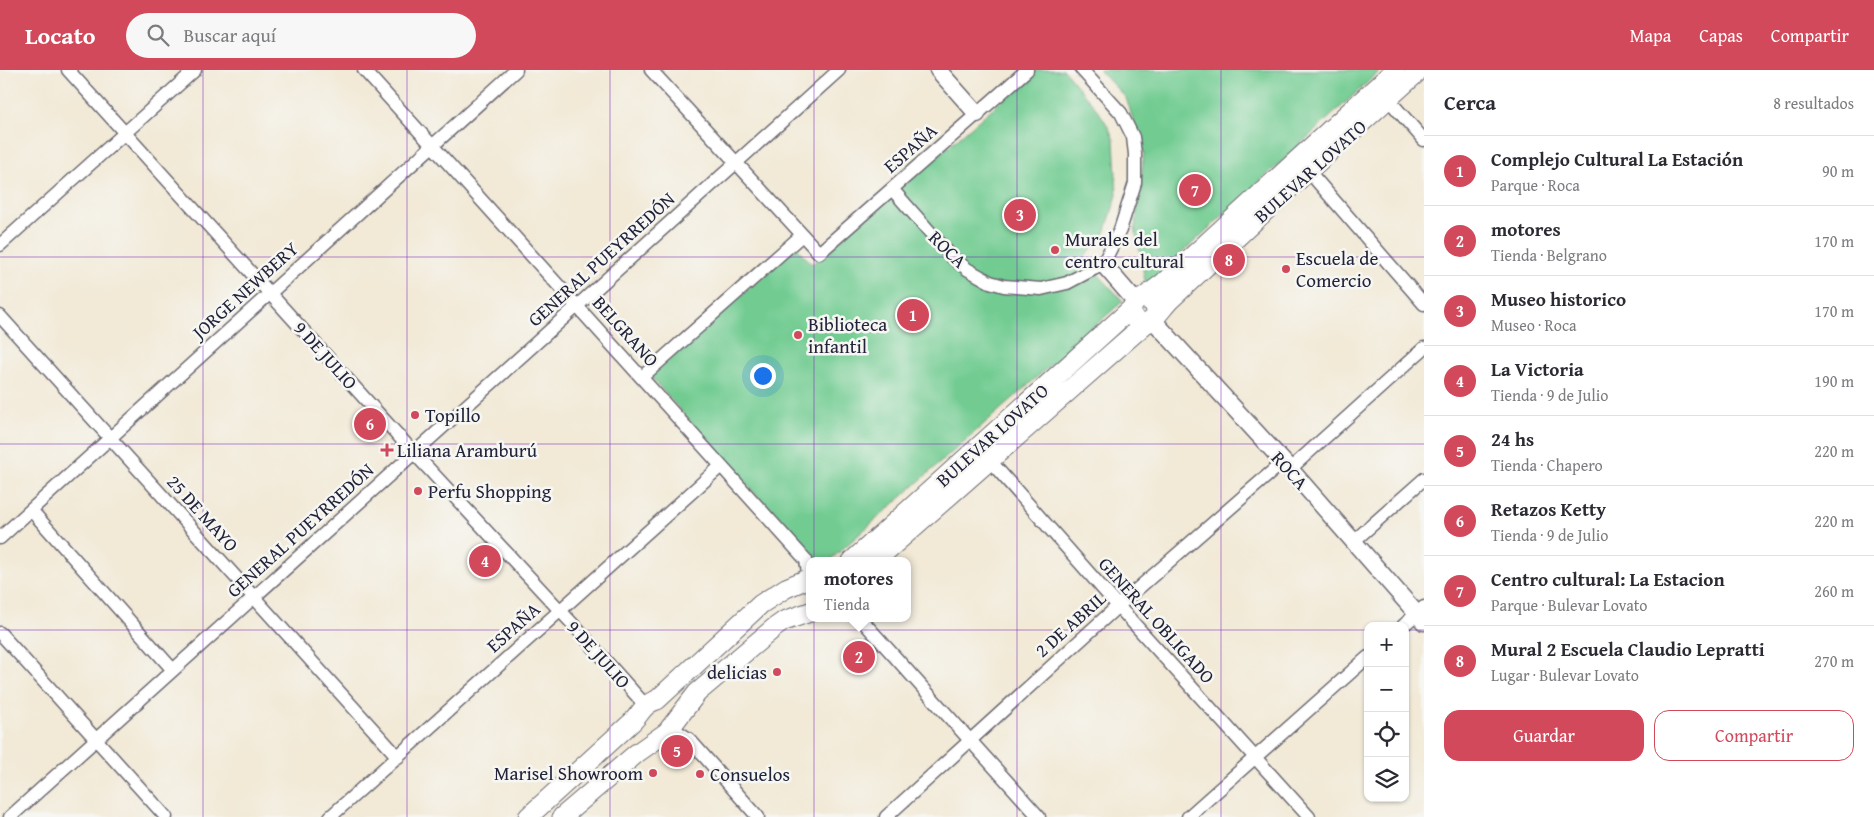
<!DOCTYPE html>
<html lang="es">
<head>
<meta charset="utf-8">
<style>
  body { margin:0; font-family:"Gentium Book Plus",serif; background:#f7f7f7; color:#2b2b33 }
  .controls { position:absolute; right:15px; bottom:15px; display:grid; overflow:hidden; border-radius:10px; box-shadow:0 1px 4px #0004 }
  .controls button { width:45px; height:45px; display:grid; place-items:center; padding:0; border:0; border-bottom:1px solid #e1e1e2; background:#fff; color:#2b2b33; font:25px sans-serif }
  .you { position:absolute; left:762px; top:305px; width:18px; height:18px; margin:-12px; border:4px solid #fff; border-radius:50%; background:#1a73e8; box-shadow:0 0 0 8px #1a73e833 }
  .badge { display:grid; place-items:center; width:32px; height:32px; border-radius:50%; background:#d1495b; color:#fff; font-size:16px; font-weight:700 }
  .pin { position:absolute; translate:-50% -50%; border:2px solid #fff; box-shadow:0 1px 5px #0006 }
  .popup { position:absolute; left:806px; top:487px; width:105px; height:65px; box-sizing:border-box; display:grid; place-content:center; border-radius:10px; background:#fff; filter:drop-shadow(0 1px 4px #0005); font-size:16px; white-space:nowrap; color:#7c7c81 }
  .popup b { font-size:19px; color:#2b2b33 }
  .popup::after { content:''; position:absolute; left:50%; top:100%; margin-left:-10px; border:10px solid transparent; border-top-color:#fff }
  .list { margin:0; padding:0; list-style:none }
  h2 { display:flex; justify-content:space-between; align-items:center; height:65px; margin:0; padding:0 20px; font-size:21px }
  h2 small { font-size:16px; font-weight:400; color:#7c7c81 }
  .list li { display:grid; grid-template-columns:32px 1fr auto; gap:15px; align-items:center; box-sizing:border-box; height:70px; padding:0 20px; border-top:1px solid #e1e1e2 }
  .list b { display:block; font-size:19px; white-space:nowrap }
  .list p { margin:0; font-size:16px; white-space:nowrap; color:#7c7c81 }
  .list em { font-size:16px; font-style:normal; color:#7c7c81 }
  .actions { display:flex; gap:10px; padding:15px 20px }
  .actions a { flex:1; padding:11px 0; border:1px solid #d1495b; border-radius:15px; text-align:center; font-size:18px; color:#d1495b }
  .actions .main { background:#d1495b; color:#fff }
  .icon { flex:none; width:28px; height:28px; fill:none; stroke:currentColor; stroke-width:2; stroke-linecap:round; stroke-linejoin:round }
  .map { position:relative; flex:none; width:1424px; height:747px; overflow:hidden }
  header { display:flex; align-items:center; gap:30px; box-sizing:border-box; height:70px; padding:0 25px; background:#d1495b; color:#fff }
  header strong { font-size:24px }
  nav { display:flex; gap:28px; margin-inline-start:auto; font-size:18px }
  .search { width:350px; height:45px; background:#f7f7f7; display:flex; align-items:center; gap:12px; box-sizing:border-box; padding:0 18px; border-radius:28px; color:#7c7c81; font-size:19px }
  main { display:flex }
  aside { flex:1; background:#fff }
  .map>svg:first-child { display:block }
  .green { fill:#72cc92; stroke:#4a7766 }
  .lines { fill:none; stroke-linecap:round; stroke-linejoin:round }
  .minor-casing { stroke:#6b6871; stroke-width:15 }
  .tertiary-casing { stroke:#6b6871; stroke-width:19 }
  .secondary-casing { stroke:#6b6871; stroke-width:21 }
  .minor { stroke:#fff; stroke-width:12 }
  .tertiary { stroke:#fff; stroke-width:16 }
  .secondary { stroke:#fff; stroke-width:19 }
  .grid { fill:none; stroke:#7b2cbf; stroke-width:1; stroke-opacity:0.55 }
  .poi-dot { fill:#d1495b; stroke:#f6f6f2; stroke-width:2 }
  .labels { text-anchor:middle; stroke-width:5; stroke-linejoin:round; paint-order:stroke }
  .street-label { font-size:19px; fill:#22223b; stroke:#f6f6f2 }
  .poi-label { font-size:19px; fill:#22223b; stroke:#f6f6f2; text-anchor:start }
</style>
</head>
<body>
<header>
<strong>Locato</strong>
<div class="search"><svg class="icon" aria-label="search" viewBox="0 0 24 24"><circle cx="10" cy="10" r="6"/><path d="M15 15l6 6"/></svg>Buscar aquí</div>
<nav><a>Mapa</a><a>Capas</a><a>Compartir</a></nav>
</header>
<main>
<div class="map">
<svg width="1424" height="747" viewBox="0 0 1424 747">
  <rect width="100%" height="100%" fill="#f6f6f2"/>
  <filter id="ink" filterUnits="userSpaceOnUse"><feTurbulence type="fractalNoise" baseFrequency=".02" numOctaves="2"/><feDisplacementMap in="SourceGraphic" scale="10" xChannelSelector="R" yChannelSelector="G"/><feConvolveMatrix kernelMatrix="1 2 1 2 8 2 1 2 1" color-interpolation-filters="sRGB"/></filter>
  <filter id="wash" filterUnits="userSpaceOnUse"><feTurbulence type="fractalNoise" baseFrequency=".0096" numOctaves="4" result="noise"/><feDisplacementMap in="SourceGraphic" scale="20" xChannelSelector="R" yChannelSelector="G"/><feGaussianBlur stdDeviation="1.12" result="paint"/><feColorMatrix in="noise" values="0 0 0 0 0 0 0 0 0 0 0 0 0 0 0 0 0 1.4 0 .05"/><feComposite in="paint" operator="in"/></filter>
  <g filter="url(#wash)">
    <rect width="100%" height="100%" fill="#f2e9d6"/>
    <!-- green -->
    <path class="green" d="M1037,0H1064L1099,42L1108,56L1114,70L1117,125L1105,163L1083,188L1123,231L829,491H815L650,306L796,177L812,194Z
      M1099,0H1381L1146,216L1135,158L1144,83L1126,28Z"/>
  </g>
  <g filter="url(#ink)">
    <g class="lines">
      <!-- minor casing -->
      <g class="minor-casing">
        <path id="minor" d="M68,0L414,383L580,562L645,635
          M364,0L806,490L809,509
          M651,0L819,183L1027,0
          M1388,29L1424,70
          M1304,96L1424,234
          M892,119L952,187L967,199L990,212L1004,216L1041,219L1067,213L1103,194L1120,160L1135,113V84L1133,67L1121,43L1082,0
          M0,175L195,0
          M0,246L398,687
          M642,307L802,165
          M985,385L1118,536L1309,747
          M1290,399L1424,278
          M31,440L173,600
          M0,468L516,0
          M1354,471L1424,409
          M860,548L1039,747
          M1403,556L1424,537
          M0,563L166,747
          M672,658L689,669L758,747
          M10,747L839,0
          M330,747L721,396
          M886,747L1118,536L1283,392
          M1188,747L1368,587"/>
      </g>
      <!-- tertiary casing -->
      <g class="tertiary-casing">
        <path id="tertiary" d="M938,0L977,44
          M1103,194L1136,232
          M1153,250L1290,399L1424,552"/>
      </g>
      <!-- secondary casing -->
      <g class="secondary-casing">
        <path id="secondary" d="M1143,228L1162,214L1395,0
          M1157,243L1153,232L1146,229H1139C1130,235 1130,243 1136,251L1145,254C1155,251 1162,238 1170,230L1308,101L1420,0
          M852,491L1132,238
          M875,491L1145,254
          M528,747L631,653C640,645 644,633 657,630L761,534L786,518L810,508
          M562,747L637,683L667,662L697,623L774,558L784,551L810,542"/>
      </g>
      <!-- minor -->
      <use href="#minor" class="minor"/>
      <!-- tertiary -->
      <use href="#tertiary" class="tertiary"/>
      <!-- secondary -->
      <use href="#secondary" class="secondary"/>
    </g>
  </g>
  <!-- grid -->
  <path class="grid" d="M203,0V747M407,0V747M610,0V747M814,0V747M1017,0V747M1221,0V747M0,187H1424M0,374H1424M0,560H1368M1405,560H1424"/>
  <!-- markers -->
  <g class="poi-dot">
    <circle cx="1055" cy="180" r="5"/>
    <circle cx="1286" cy="199" r="5"/>
    <circle cx="798" cy="265" r="5"/>
    <circle cx="415" cy="345" r="5"/>
    <path d="M384.5 372.5h5v5h5v5h-5v5h-5v-5h-5v-5h5z"/>
    <circle cx="418" cy="421" r="5"/>
    <circle cx="777" cy="602" r="5"/>
    <circle cx="653" cy="703" r="5"/>
    <circle cx="700" cy="704" r="5"/>
  </g>
  <g class="labels">
    <!-- street labels -->
    <g class="street-label">
      <text transform="translate(910 78) rotate(-41)" y="7">ESPAÑA</text>
      <text transform="translate(1310 101) rotate(-42)" y="7">BULEVAR LOVATO</text>
      <text transform="translate(948 179) rotate(44)" y="7">ROCA</text>
      <text transform="translate(601 189) rotate(-42)" y="7">GENERAL PUEYRREDÓN</text>
      <text transform="translate(245 220) rotate(-42)" y="7">JORGE NEWBERY</text>
      <text transform="translate(626 261) rotate(48)" y="7">BELGRANO</text>
      <text transform="translate(326 285) rotate(48)" y="7">9 DE JULIO</text>
      <text transform="translate(992 365) rotate(-42)" y="7">BULEVAR LOVATO</text>
      <text transform="translate(1290 400) rotate(48)" y="7">ROCA</text>
      <text transform="translate(203 443) rotate(48)" y="7">25 DE MAYO</text>
      <text transform="translate(300 460) rotate(-42)" y="7">GENERAL PUEYRREDÓN</text>
      <text transform="translate(1157 550) rotate(48)" y="7">GENERAL OBLIGADO</text>
      <text transform="translate(1070 554) rotate(-42)" y="7">2 DE ABRIL</text>
      <text transform="translate(513 557) rotate(-42)" y="7">ESPAÑA</text>
      <text transform="translate(599 584) rotate(48)" y="7">9 DE JULIO</text>
    </g>
    <!-- poi labels -->
    <g class="poi-label">
      <text x="1065" y="176">Murales del<tspan x="1065" dy="22">centro cultural</tspan></text>
      <text x="1296" y="195">Escuela de<tspan x="1296" dy="22">Comercio</tspan></text>
      <text x="808" y="261">Biblioteca<tspan x="808" dy="22">infantil</tspan></text>
      <text x="425" y="352">Topillo</text>
      <text x="397" y="387">Liliana Aramburú</text>
      <text x="428" y="428">Perfu Shopping</text>
      <text x="767" y="609" text-anchor="end">delicias</text>
      <text x="643" y="710" text-anchor="end">Marisel Showroom</text>
      <text x="710" y="711">Consuelos</text>
    </g>
  </g>
</svg>
<div class="controls">
<button>+</button>
<button>−</button>
<button><svg class="icon" aria-label="locate" viewBox="0 0 24 24"><circle cx="12" cy="12" r="6"/><path d="M12 2v4M12 18v4M2 12h4M18 12h4"/></svg></button>
<button><svg class="icon" aria-label="layers" viewBox="0 0 24 24"><path d="M12 4l9 5-9 5-9-5zM3 14l9 5 9-5"/></svg></button>
</div>
<div class="you"></div>
<div class="pin badge" style="left:913px;top:245px">1</div>
<div class="pin badge" style="left:859px;top:587px">2</div>
<div class="popup"><b>motores</b>Tienda</div>
<div class="pin badge" style="left:1020px;top:145px">3</div>
<div class="pin badge" style="left:485px;top:491px">4</div>
<div class="pin badge" style="left:677px;top:681px">5</div>
<div class="pin badge" style="left:370px;top:354px">6</div>
<div class="pin badge" style="left:1195px;top:120px">7</div>
<div class="pin badge" style="left:1229px;top:190px">8</div>
</div>
<aside>
<h2>Cerca<small>8 resultados</small></h2>
<ul class="list">
<li><span class="badge">1</span><div><b>Complejo Cultural La Estación</b><p>Parque · Roca</p></div><em>90 m</em></li>
<li><span class="badge">2</span><div><b>motores</b><p>Tienda · Belgrano</p></div><em>170 m</em></li>
<li><span class="badge">3</span><div><b>Museo historico</b><p>Museo · Roca</p></div><em>170 m</em></li>
<li><span class="badge">4</span><div><b>La Victoria</b><p>Tienda · 9 de Julio</p></div><em>190 m</em></li>
<li><span class="badge">5</span><div><b>24 hs</b><p>Tienda · Chapero</p></div><em>220 m</em></li>
<li><span class="badge">6</span><div><b>Retazos Ketty</b><p>Tienda · 9 de Julio</p></div><em>220 m</em></li>
<li><span class="badge">7</span><div><b>Centro cultural: La Estacion</b><p>Parque · Bulevar Lovato</p></div><em>260 m</em></li>
<li><span class="badge">8</span><div><b>Mural 2 Escuela Claudio Lepratti</b><p>Lugar · Bulevar Lovato</p></div><em>270 m</em></li>
</ul>
<div class="actions"><a class="main">Guardar</a><a>Compartir</a></div>
</aside>
</main>
</body>
</html>
